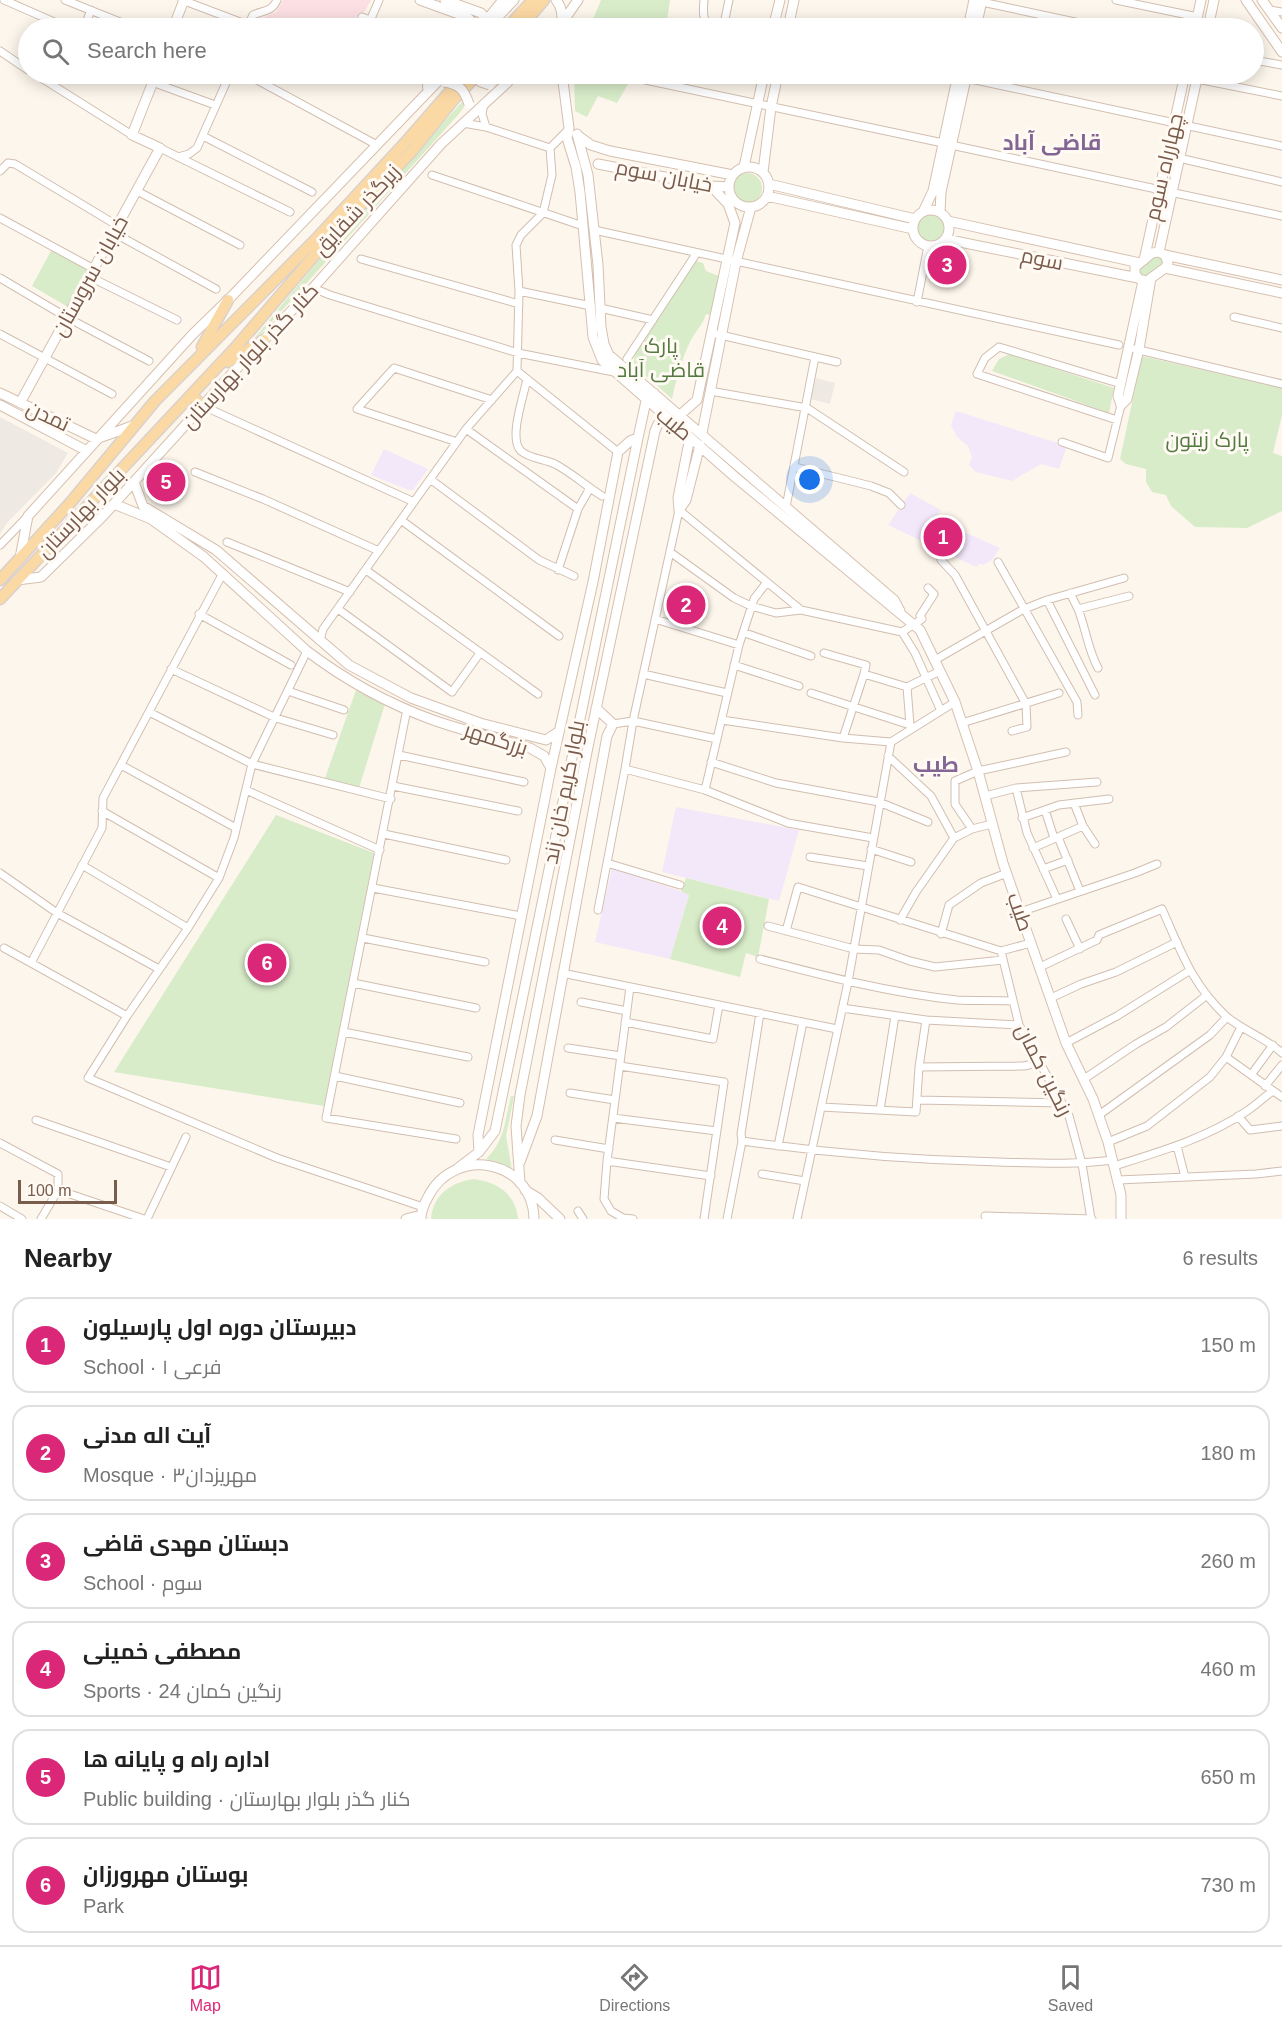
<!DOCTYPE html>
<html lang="en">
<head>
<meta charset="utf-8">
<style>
  body { margin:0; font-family:Helvetica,Cairo,sans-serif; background:#f6f6f6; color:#222 }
  .scale { position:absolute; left:18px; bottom:15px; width:99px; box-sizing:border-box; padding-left:6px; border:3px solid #7a5c4d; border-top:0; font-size:16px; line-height:21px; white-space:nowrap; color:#7a5c4d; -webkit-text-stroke:4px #fffaf3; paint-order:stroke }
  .you { position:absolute; left:810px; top:480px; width:21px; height:21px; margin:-15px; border:4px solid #fff; border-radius:50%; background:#1a73e8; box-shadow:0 0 0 9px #1a73e833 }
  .badge { display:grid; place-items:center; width:39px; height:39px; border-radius:50%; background:#db2777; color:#fff; font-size:20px; font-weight:700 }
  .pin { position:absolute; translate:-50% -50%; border:3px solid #fff; box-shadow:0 2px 6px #0006 }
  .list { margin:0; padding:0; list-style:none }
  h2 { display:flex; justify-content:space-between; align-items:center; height:78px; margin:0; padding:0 24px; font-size:26px }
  h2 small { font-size:20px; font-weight:400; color:#767676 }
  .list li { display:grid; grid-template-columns:39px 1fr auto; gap:18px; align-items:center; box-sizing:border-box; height:96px; margin:0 12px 12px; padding:0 12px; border:2px solid #e0e0e0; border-radius:18px }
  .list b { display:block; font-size:22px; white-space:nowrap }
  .list p { margin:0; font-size:20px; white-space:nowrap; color:#767676 }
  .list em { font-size:20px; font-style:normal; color:#767676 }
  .icon { flex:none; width:33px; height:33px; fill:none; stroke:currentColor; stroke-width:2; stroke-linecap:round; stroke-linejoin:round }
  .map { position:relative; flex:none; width:1282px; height:1219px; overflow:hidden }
  .search { position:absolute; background:#fff; box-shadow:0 3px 15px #0003; left:18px; right:18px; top:18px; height:66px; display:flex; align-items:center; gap:15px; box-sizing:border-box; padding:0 21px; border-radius:33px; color:#767676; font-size:22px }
  .sheet { height:726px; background:#fff }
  nav { display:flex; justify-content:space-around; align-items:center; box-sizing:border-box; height:84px; border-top:2px solid #e0e0e0; background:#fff; font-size:16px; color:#767676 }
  nav a { display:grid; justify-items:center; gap:3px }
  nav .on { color:#db2777 }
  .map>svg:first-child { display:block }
  .industrial { fill:#efe9e4 }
  .education { fill:#f3e8fa }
  .medical { fill:#fbdfe3 }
  .green { fill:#d8ecc9 }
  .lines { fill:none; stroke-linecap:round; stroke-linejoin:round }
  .street-casing { stroke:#d1beb0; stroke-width:9 }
  .secondary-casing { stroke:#d6c0b0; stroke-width:11 }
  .primary-casing { stroke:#dad1cd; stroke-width:13 }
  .street { stroke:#fff; stroke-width:7 }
  .secondary { stroke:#fff; stroke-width:9 }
  .primary { stroke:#fbd9a5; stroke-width:10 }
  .secondary-bridge-casing { stroke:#d6c0b0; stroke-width:11; stroke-linecap:butt }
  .secondary-bridge { stroke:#fff; stroke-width:9 }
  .labels { text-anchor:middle; stroke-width:6; stroke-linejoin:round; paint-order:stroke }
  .street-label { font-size:21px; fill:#7a5c4d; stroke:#fffaf3 }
  .park-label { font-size:21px; fill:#537a41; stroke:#fffaf3 }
  .neighbourhood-label { font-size:22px; font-weight:bold; fill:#846695; stroke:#fffaf3 }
</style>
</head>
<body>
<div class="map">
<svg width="1282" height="1219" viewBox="0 0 1282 1219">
  <rect width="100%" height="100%" fill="#fdf6ec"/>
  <!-- industrial -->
  <path class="industrial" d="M816,378L835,383L830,404L810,399Z
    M0,417L68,453L56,473L7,523L0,534Z"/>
  <!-- education -->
  <path class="education" d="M951,248L962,249L957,278L933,273L938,257Z
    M956,411L1067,446L1059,469L1041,464L1012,481L976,472L969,465L972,457L968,446L957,437L951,425Z
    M384,449L428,469L413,490H408L371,475Z
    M910,493L941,510L935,519L1000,548L992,560L983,565L979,564L976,567L888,525Z
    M676,807L799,830L779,901L662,872Z
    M612,868L689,894L670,959L595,942Z"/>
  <!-- medical -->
  <path class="medical" d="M283,0H371L365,11L347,24L345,28H251L257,20L276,12Z"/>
  <!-- green -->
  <path class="green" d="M601,0H670L666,28H585L594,17Z
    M574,74H634L617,103L598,96L587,117L575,111Z
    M462,102L464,107L458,115L249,347L248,346L332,244Z
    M732 188a15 15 0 1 1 30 0a15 15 0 1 1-30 0Z
    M916 227a14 14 0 1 1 28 0a14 14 0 1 1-28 0Z
    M52,249L88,268L68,307L32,286Z
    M1156,255L1162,259V266L1146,276L1140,273V266Z
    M696,261L703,263L706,271L719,276L710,315L706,314C702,325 700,326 694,335C684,350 676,381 672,399L633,364L636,352Z
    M1010,354L1114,388L1109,413L992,371L999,359Z
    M1142,356L1282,388V415L1273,453L1282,456V511L1247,528L1195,527L1171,506L1166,495L1152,492L1146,482V469L1126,464L1120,459Z
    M356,690L385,704L359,788L324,781Z
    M276,815L374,853L324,1106L114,1072Z
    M686,878L769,899L758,957L746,953L740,977L670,959L689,895L681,891Z
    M511,1096H514L506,1136L512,1170L499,1163L486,1159C505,1141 505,1120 511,1096Z
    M474,1179C497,1182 516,1194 518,1219H431C433,1194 452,1182 474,1179Z"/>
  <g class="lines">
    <!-- street casing -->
    <g class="street-casing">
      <path id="street" d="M4,0L68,28
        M65,0L135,28
        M182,0L248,25
        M704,0C702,22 704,26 726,28
        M1116,0L1198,17
        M982,2L1103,28
        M1270,10L1282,12
        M362,17L391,28
        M370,21L379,0
        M84,28L91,10
        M247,28L253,15C264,10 272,12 277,0
        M723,28L729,0
        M0,51L28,70
        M1254,60L1282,65
        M35,74L132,135
        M246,74L377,145
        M945,74L958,76
        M636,78L943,143
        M966,78L1282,146
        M1197,79L1282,96
        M152,82L215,105
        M484,103L482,114L486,127
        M463,123L486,127L550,148
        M203,136L312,192
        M951,145L1282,216
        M160,148L290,212
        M178,157L189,154L197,148L230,74
        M1179,158L1282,182
        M0,171L8,163L15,164L118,226
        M432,175L583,226
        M137,191L240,245
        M0,218L94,269
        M594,230L1119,345
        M114,233L216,289
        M361,259L519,304
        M90,277L177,320
        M0,278L68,318L149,361
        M313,288L330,295L518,353L614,372
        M519,291L591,306
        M917,302L928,246
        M600,308L653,320
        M1234,317L1282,328
        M712,333L837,362
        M0,334L112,394
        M1135,349L1282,384
        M627,359L696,254
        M517,371L618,452
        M527,379C524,395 508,439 521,451C530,459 545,459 555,464C572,473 586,486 602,496
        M710,391L807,408L904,472
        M203,406L414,502
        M1117,420L977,374L985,358L999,347L1121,384
        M466,429L578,509
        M457,442L357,409L394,368L492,400
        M1062,442L1108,458L1121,405
        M795,467L871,486L889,493L901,505
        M195,472L263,499L379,551
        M430,479L539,560L574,576
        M786,507L815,357
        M401,520L559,636
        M227,542L350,592
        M0,545L28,516
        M670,552L734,598L751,606L776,613L801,610L902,632L915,653L941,711
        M941,560L955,575L1026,704L1027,727L1012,731
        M998,562L1077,702L1078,715
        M366,570L538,694
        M558,570L578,509L590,488
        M1070,593L1078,609L1129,596
        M1047,600L1095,695
        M338,609L452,692L480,653
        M1078,609C1086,629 1088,650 1098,668
        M801,610L679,510L633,721L625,769L705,790L788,823L873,838
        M199,614L291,665
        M655,619L739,645
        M902,632L922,619L920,616L934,594L928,588
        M745,633L811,656
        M320,641L323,629L466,429L517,371L519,291L516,245L521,235L543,213L552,175L550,148L568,130
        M307,651L252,764L234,838L219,878L188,928L127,1016L88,1078L277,1158L423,1207
        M824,653L866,665L864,674L907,687L940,671
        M935,660L1022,610L1047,600L1124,578
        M734,665L799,686
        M171,669L276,718L333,735
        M643,674L727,693
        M907,687L910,725L913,728
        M288,691L344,710
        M811,693L910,725
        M407,709L326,1118L456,1139
        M149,712L252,764L391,799
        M722,720L843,738L891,742
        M962,723L1059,693
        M613,724L633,721L717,739
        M843,738L864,674
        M399,755L524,782
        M888,756L931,796L954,838
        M711,762L776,783L879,802L928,822
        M121,765L236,828
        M393,786L518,811
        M1016,788L1027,833L1057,899
        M246,790L380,850
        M705,790L739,645L754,599L767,582
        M985,796L1016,788L1097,782
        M1074,803L1083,826L1095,844
        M1045,810L1054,838
        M102,811L219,878
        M1022,818L1059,805L1109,799
        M972,829L955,804V781L978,771L1066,752
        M384,834L506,860
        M1058,837L1080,891
        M1033,848L1083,826
        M871,849L911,862
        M810,857L868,866
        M607,863L680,885
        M82,865L188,928
        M1043,869L1068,860
        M0,873L57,913L159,969
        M373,888L521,916
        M598,910L625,769
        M1020,912L1135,873L1157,864
        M1066,919L1080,949
        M900,920L916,892L954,838L972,829L992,824
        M768,926L854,949L879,950L910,961L935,967L1003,960
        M786,931L798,887L1001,951
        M941,934L949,905L981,883L1007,873
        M363,938L485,962
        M1031,943L1001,951L1019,1025L1069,1116L1082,1164L1091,1219
        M4,948L127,1016
        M760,959C825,976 890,993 957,1000C975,1001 994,1000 1012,1001
        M31,963L102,828L103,798L223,573
        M1040,967L1097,940L1099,935L1162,909C1181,951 1192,985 1227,1017C1244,1031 1266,1038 1282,1053
        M562,973L837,1029
        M353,983L476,1008
        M630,987L607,1161L604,1199L611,1211L623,1218L633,1219
        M1051,998L1081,984L1116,972L1177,942
        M581,1002L627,1011
        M842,1008L926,1020L1019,1025
        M625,1022L713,1039L719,1005
        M344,1032L468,1057
        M1066,1043L1117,1016L1189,971
        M568,1048L621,1056
        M1226,1057L1282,1097
        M620,1066L724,1082L704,1219
        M919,1067L1024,1066L1041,1062
        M1251,1075L1273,1045
        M335,1076L460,1103
        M1084,1079L1136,1044L1166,1027L1207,995
        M1265,1086L1282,1065
        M570,1093L615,1100
        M917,1100L1062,1103
        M821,1107L916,1112L919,1067L926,1020
        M880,1110L895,1016
        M1099,1115L1210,1035L1227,1017
        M1238,1116L1250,1130L1282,1126
        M613,1118L717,1131
        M36,1120L171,1167
        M555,1140L609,1149
        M742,1141L741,1134L760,1013
        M1108,1142L1147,1126L1210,1077L1226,1057L1241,1027
        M0,1143L58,1174V1190L41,1219
        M778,1146L803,1022
        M1177,1146L1185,1177
        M607,1161L711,1176
        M1114,1166C1159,1152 1207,1138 1247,1111C1256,1105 1264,1097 1273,1091
        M762,1174L805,1181
        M1118,1180L1256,1174L1282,1171
        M58,1190L144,1219
        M0,1206L22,1219
        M578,1211L583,1219
        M985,1216L1092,1219
        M147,1219L186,1137
        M727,1219L742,1141C827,1153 912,1160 998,1162C1037,1163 1075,1165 1113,1160
        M797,1219L848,982L891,742L955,702"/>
    </g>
    <!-- secondary casing -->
    <g class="secondary-casing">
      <path id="secondary" d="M420,0L467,17L473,23L471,28
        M445,0L481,13L488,21
        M556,0C562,7 562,14 562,23L557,28
        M1246,0L1282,52
        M1262,0L1282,28
        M562,23L578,0
        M173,28L184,0
        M480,28L503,0
        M487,28L514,0
        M773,28L780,0
        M788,28L794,0
        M968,28L974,0
        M976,28L982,0
        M1195,28L1201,0
        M1208,28L1214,0
        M562,74L569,128L567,138L576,167L580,192L593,337L602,360L735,477L920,630L955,702L978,771L1003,863L1020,912L1066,1043L1093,1099L1108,1142L1121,1195V1219
        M504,83L517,74
        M428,92L427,77L430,74
        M577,134L588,175L598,265L601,327L604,344L609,355L894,600L900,611
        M577,135L591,145L610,151L733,175
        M598,164L711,186L729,187
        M744,167L764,74
        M729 187a20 20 0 1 1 40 0a20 20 0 1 1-40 0Z
        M763,172L771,107L778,74
        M769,184L915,219
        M767,196L913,229
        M913 228a18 18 0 1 1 36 0a18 18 0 1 1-36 0Z
        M923,212L933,191L958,74
        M940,212L941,192L967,74
        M948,221L1140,263
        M945,239L1138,278
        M1159,252L1198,74
        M1159,252L1165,255L1168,263L1165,268L1147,281L1139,279L1135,274V267L1152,253Z
        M1165,255L1282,280
        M1144,260L1185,74
        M1165,268L1282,293
        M0,393L96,439L135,425
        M20,403L160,148L132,135L156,74
        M0,405L87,451
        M1121,405L1127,399L1139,349L1151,278
        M1121,405L1118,396L1143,281
        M702,433L736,262L751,207
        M134,482L143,506L216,550L349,665L411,698L480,723L546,740L558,732
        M114,504L151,519L204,557L307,651C344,679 389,704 433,720C464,731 498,739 530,748L544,756L551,768
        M679,510L678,498L690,437
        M679,510L686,500L700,445
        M20,558L28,516L192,335L230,298L445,74
        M17,580L41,577L103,516L226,380L313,288L441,144L508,82
        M479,1152L478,1135L551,768L593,582L618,452L630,441L638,438
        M520,1162L537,1116L607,736L613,724L596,708
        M458,1168L479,1152L495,1131L638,438L646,401L654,393
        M520,1183L516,1126L520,1095L588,747L655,431L658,424L680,415L697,400L735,223L728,204L711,186
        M525,1190L538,1198L560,1219
        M406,1219L421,1215
        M421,1219C421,1211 424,1204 428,1197C454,1145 533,1159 534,1219"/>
    </g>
    <!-- primary casing -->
    <g class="primary-casing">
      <path id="primary" d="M507,28L533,0
        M520,28L544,0
        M202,347L228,300
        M228,362L264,340
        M191,395L203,406
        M0,580L71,502L155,401L317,238L404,144L465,74
        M0,599L236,347L324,244L412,151L454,99L478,74"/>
    </g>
    <!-- street -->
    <use href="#street" class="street"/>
    <!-- secondary -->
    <use href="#secondary" class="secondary"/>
    <!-- primary -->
    <use href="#primary" class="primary"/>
    <!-- secondary-bridge casing -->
    <g class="secondary-bridge-casing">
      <path id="secondary-bridge" d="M473,74L481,82L490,85
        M444,82C459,84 464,89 469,104"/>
    </g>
    <!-- secondary-bridge -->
    <use href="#secondary-bridge" class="secondary-bridge"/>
  </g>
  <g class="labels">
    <!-- street labels -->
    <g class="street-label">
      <text transform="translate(1164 167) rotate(-77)" y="7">چهارراه سوم</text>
      <text transform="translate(664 176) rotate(11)" y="7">خیابان سوم</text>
      <text transform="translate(357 210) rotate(-47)" y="7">زیرگذر شقایق</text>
      <text transform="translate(1042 259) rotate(12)" y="7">سوم</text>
      <text transform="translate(90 276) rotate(-61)" y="7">خیابان سروستان</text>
      <text transform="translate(250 356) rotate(-47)" y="7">کنار گذر بلوار بهارستان</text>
      <text transform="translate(48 416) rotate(25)" y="7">تمدن</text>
      <text transform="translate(674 424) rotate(40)" y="7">طیب</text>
      <text transform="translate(81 513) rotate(-46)" y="7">بلوار بهارستان</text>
      <text transform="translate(496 739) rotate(18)" y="7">بزرگمهر</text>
      <text transform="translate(564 792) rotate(-79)" y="7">بلوار کریم خان زند</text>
      <text transform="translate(1020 912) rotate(71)" y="7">طیب</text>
      <text transform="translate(1044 1070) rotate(63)" y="7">رنگین کمان</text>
    </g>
    <!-- park labels -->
    <g class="park-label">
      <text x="661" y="353">پارک<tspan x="661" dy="24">قاضی آباد</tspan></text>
      <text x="1207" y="447">پارک زیتون</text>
    </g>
    <!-- neighbourhood labels -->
    <g class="neighbourhood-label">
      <text x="1052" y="150">قاضی آباد</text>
      <text x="936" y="772">طیب</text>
    </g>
  </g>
</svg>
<div class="scale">100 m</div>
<div class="you"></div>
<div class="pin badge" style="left:943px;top:537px">1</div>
<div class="pin badge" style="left:686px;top:605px">2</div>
<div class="pin badge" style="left:947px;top:265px">3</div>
<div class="pin badge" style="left:722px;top:926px">4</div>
<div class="pin badge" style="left:166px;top:482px">5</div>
<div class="pin badge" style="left:267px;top:963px">6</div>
<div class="search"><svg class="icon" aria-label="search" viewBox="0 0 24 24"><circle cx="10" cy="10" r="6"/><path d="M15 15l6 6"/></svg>Search here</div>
</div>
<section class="sheet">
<h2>Nearby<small>6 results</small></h2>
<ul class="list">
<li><span class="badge">1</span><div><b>دبیرستان دوره اول پارسیلون</b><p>School · فرعی ۱</p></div><em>150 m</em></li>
<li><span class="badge">2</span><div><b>آیت اله مدنی</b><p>Mosque · مهریزدان۳</p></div><em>180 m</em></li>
<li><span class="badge">3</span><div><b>دبستان مهدی قاضی</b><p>School · سوم</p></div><em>260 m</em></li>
<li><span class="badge">4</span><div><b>مصطفی خمینی</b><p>Sports · رنگین کمان 24</p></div><em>460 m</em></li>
<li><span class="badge">5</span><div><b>اداره راه و پایانه ها</b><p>Public building · کنار گذر بلوار بهارستان</p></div><em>650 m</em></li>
<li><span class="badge">6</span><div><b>بوستان مهرورزان</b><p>Park</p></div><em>730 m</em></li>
</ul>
</section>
<nav>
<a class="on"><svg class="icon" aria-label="map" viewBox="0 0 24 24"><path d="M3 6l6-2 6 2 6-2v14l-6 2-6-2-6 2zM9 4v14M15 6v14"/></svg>Map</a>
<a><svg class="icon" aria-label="directions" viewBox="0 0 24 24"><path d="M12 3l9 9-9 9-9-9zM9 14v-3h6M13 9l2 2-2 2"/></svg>Directions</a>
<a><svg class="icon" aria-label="saved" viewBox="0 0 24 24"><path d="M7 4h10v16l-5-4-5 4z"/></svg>Saved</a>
</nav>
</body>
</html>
